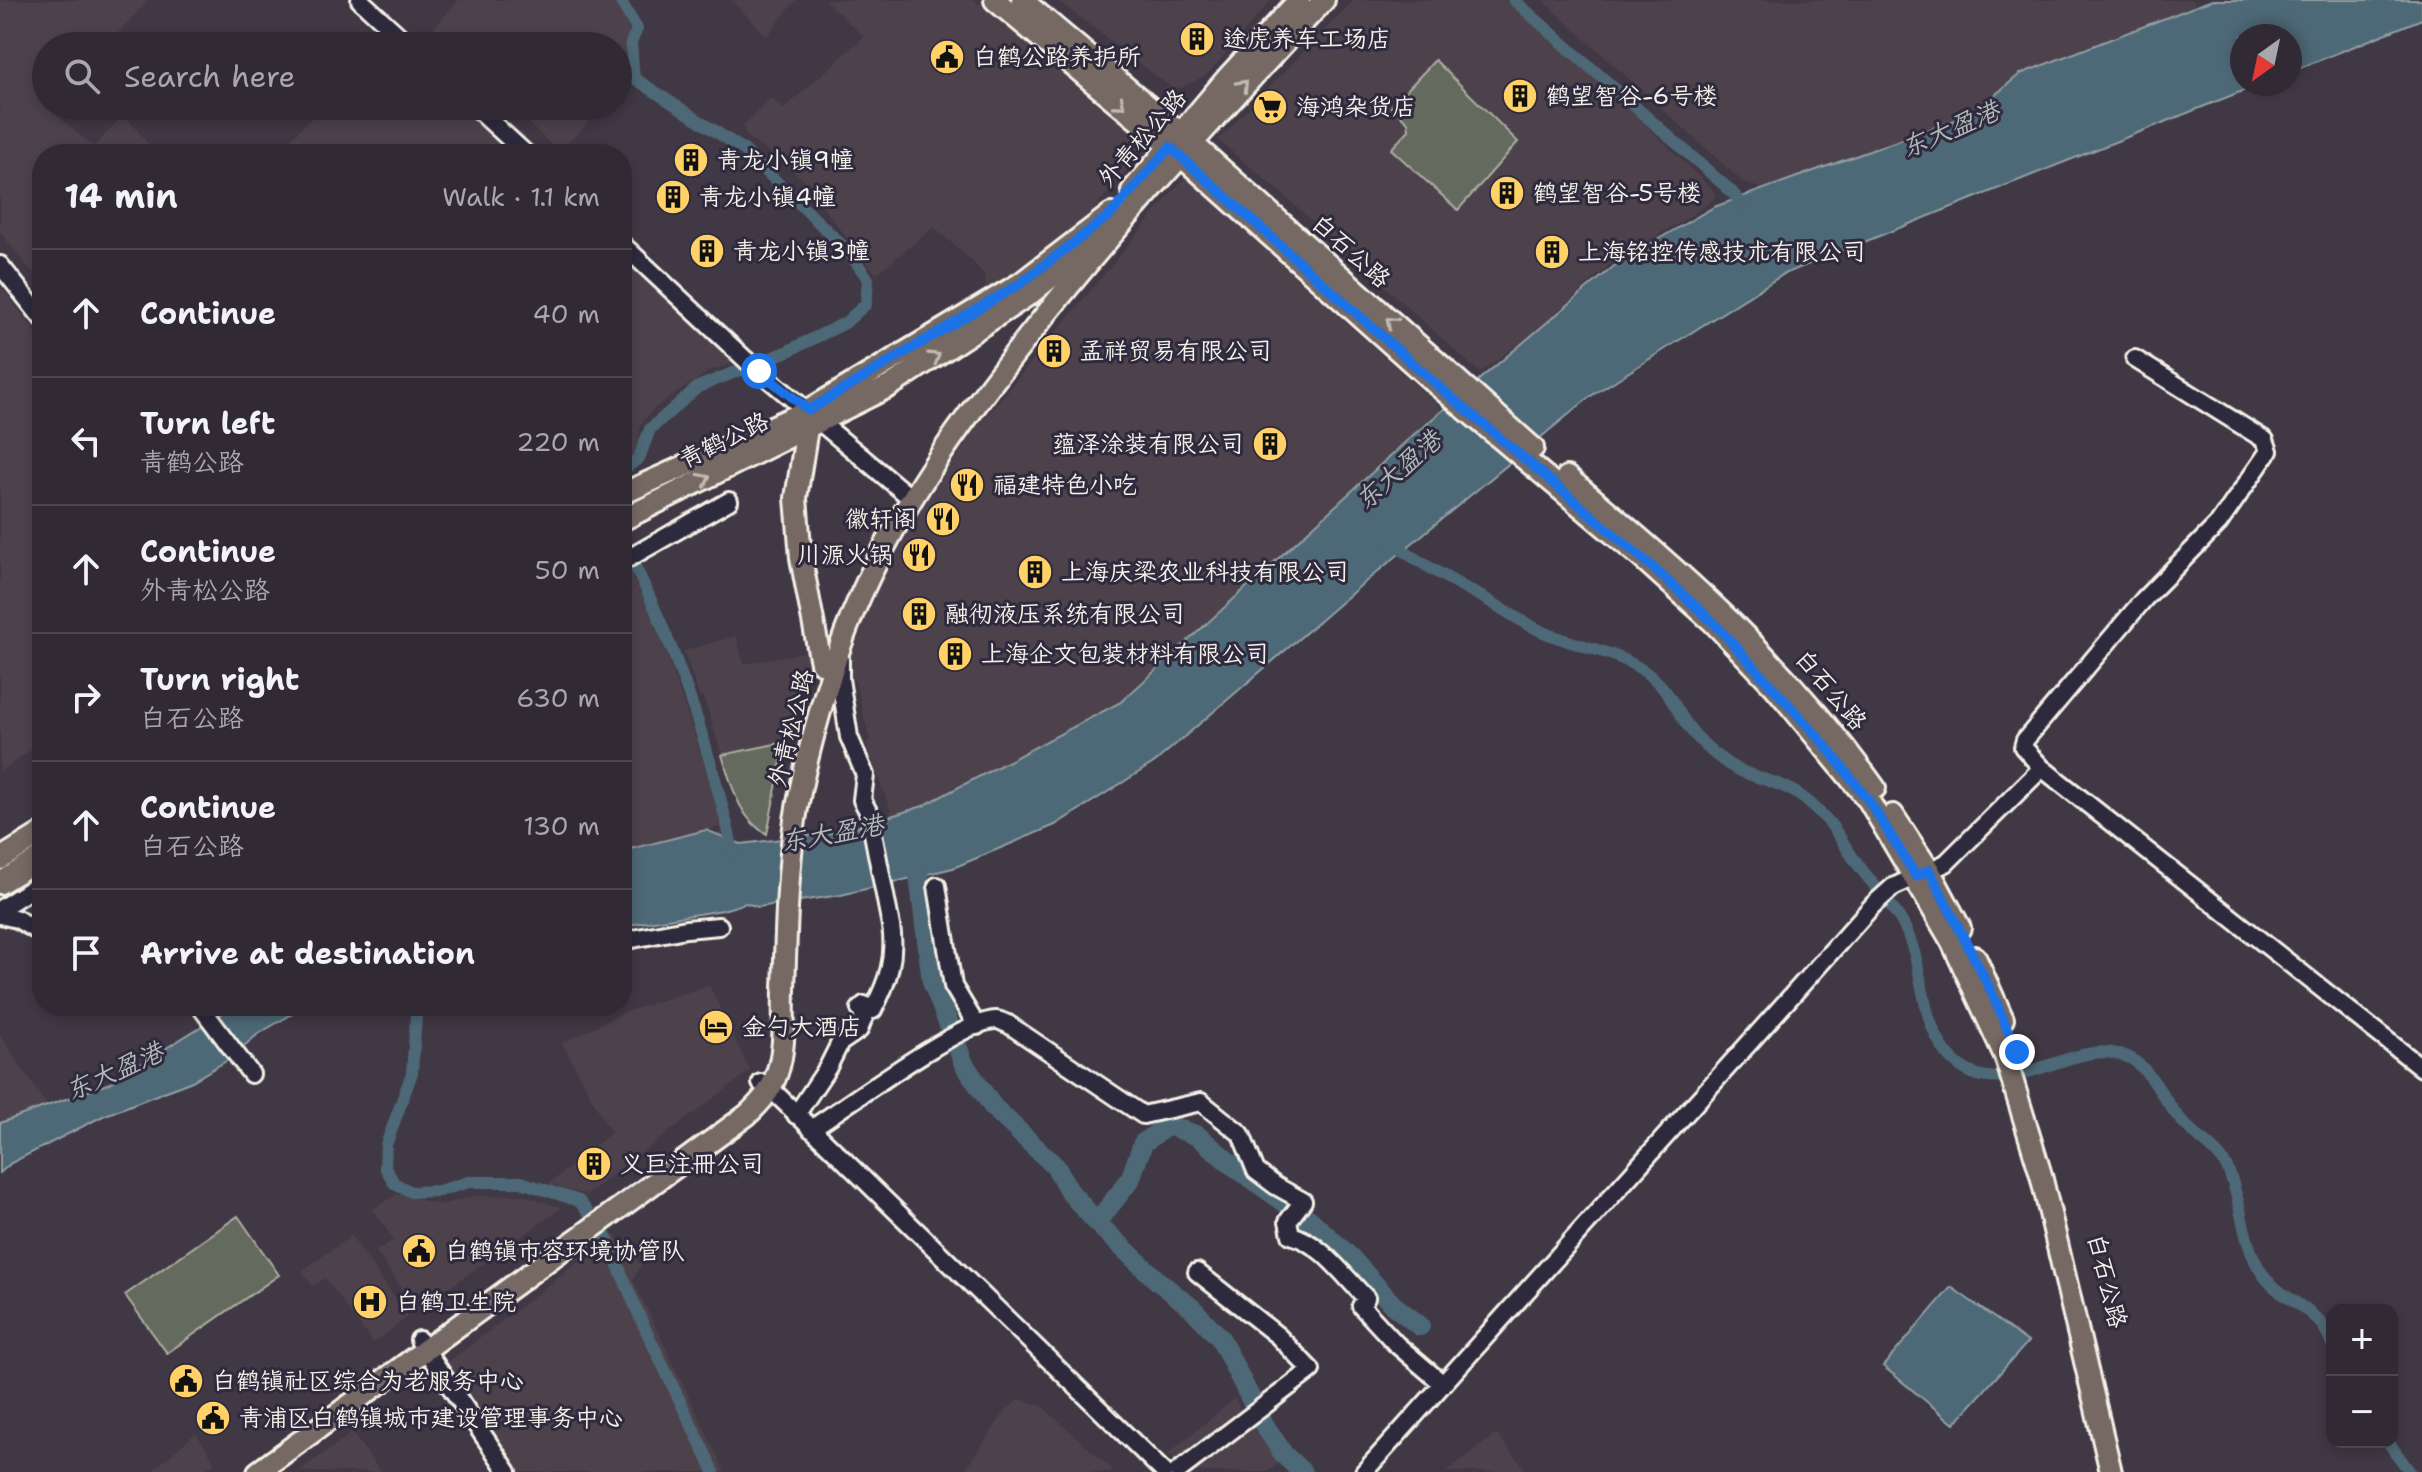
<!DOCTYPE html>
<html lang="en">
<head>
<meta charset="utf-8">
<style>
  body { margin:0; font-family:"Shantell Sans","LXGW WenKai TC",sans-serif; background:#3d3640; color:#f1f3f6 }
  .controls { position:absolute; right:24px; bottom:24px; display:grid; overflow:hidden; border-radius:16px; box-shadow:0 4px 12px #0003 }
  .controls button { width:72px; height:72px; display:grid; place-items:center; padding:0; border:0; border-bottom:2px solid #4c464f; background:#312a34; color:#f1f3f6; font:40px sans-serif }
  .compass { position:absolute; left:2230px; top:24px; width:72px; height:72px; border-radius:50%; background:#312a34; box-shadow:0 4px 12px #0003; rotate:213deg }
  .stop { position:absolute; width:24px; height:24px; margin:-18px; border:6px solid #1a73e8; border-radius:50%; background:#fff }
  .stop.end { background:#1a73e8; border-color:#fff; box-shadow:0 2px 8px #0008 }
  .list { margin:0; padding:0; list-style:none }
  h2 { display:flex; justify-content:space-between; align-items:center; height:104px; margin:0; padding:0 32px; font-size:34px }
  h2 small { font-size:26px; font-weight:400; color:#a8a7ac }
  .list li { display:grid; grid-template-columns:52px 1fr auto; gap:24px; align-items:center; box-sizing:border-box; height:128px; padding:0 32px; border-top:2px solid #4c464f }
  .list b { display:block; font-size:30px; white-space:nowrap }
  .list p { margin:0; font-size:26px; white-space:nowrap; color:#a8a7ac }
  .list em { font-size:26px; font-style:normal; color:#a8a7ac }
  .icon { flex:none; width:44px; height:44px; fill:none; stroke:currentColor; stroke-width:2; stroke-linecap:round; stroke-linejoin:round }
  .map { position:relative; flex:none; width:2422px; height:1472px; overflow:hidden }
  .search { position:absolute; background:#312a34; box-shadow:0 4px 12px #0003; left:32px; top:32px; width:600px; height:88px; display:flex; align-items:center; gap:20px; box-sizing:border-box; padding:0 28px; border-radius:44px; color:#a8a7ac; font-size:30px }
  .panel { position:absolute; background:#312a34; box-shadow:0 4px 12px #0003; left:32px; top:144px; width:600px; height:872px; border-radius:32px }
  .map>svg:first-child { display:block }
  .built { fill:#4e424b }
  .green { fill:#656b5e; stroke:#acaea3; stroke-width:2 }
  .water { fill:#4e6876; stroke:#909fa4; stroke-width:2 }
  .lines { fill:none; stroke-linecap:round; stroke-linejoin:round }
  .canal { stroke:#4e6876; stroke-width:12 }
  .river { stroke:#4e6876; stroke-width:20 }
  .minor-casing { stroke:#f4f1e8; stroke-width:22 }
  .major-casing { stroke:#f4f1e8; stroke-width:26 }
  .minor { stroke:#2f2a3d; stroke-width:16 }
  .major { stroke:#766964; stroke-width:20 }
  .oneway { stroke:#c2bbb3 }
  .route { stroke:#1a73e8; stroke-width:10 }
  .labels { text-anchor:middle; stroke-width:6; stroke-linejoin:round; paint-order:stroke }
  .poi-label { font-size:24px; fill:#f4f1e8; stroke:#2f2a3d; text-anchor:start }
  .street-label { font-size:24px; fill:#f4f1e8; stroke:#2f2a3d }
  .water-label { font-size:26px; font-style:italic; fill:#b2baba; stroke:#2f2a3d }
</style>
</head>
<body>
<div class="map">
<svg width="2422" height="1472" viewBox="0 0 2422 1472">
  <rect width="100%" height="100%" fill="#413845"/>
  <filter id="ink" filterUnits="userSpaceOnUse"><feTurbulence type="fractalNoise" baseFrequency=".0125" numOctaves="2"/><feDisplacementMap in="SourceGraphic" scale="16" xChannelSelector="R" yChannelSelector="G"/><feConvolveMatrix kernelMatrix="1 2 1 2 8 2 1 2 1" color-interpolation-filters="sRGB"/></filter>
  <g filter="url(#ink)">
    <!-- built -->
    <path class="built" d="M0,0H149L105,46H46V106L94,147L124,114L157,154H42V284L0,232Z
      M459,0H615L627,21L629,31V41L624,52L626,76L630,79L618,91V46H446L430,32Z
      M731,0H796L767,36Z
      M825,0H974L1149,143L1075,232L990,297L986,291L985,276L977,266L934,227L876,274L826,211L806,181L746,136L743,126L771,98L784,109L864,37Z
      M1057,0H1271L1208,74L1183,87L1173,89Z
      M1354,0H1507L1634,114L1713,190L1716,195L1713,200L1681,222L1617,258L1544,324L1480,373L1277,189L1218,140Z
      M1542,0H2192L2197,6L2020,74L1972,114L1763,189L1744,183Z
      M322,106H464L516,154H277Z
      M510,106H604L559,152Z
      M1185,177L1443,410L1121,702L923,806L892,815L866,743L870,740L855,681L848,677L849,658L883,577L910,525L974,431Z
      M622,250L741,361L709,371L653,409L640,425L638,455L622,467Z
      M0,286L42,340V742L0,772Z
      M630,571L659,634L692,728L717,804L720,827L622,851V575Z
      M736,636L744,664L810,651L785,742L722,755L703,696H699L684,651Z
      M709,985L750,1071L586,1195L549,1184L611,1133L562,1043L625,1012Z
      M0,1035L47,1106L0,1123Z
      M397,1194L439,1205L477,1196L523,1195L562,1208L417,1310L376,1251L394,1240L373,1209Z
      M614,1235L641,1265L633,1280L725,1472H518L447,1363Z
      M351,1236L408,1317L373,1343L325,1278L313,1286L302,1271Z
      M1235,1398L1245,1419L1279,1463L1268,1472H1188L1168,1454Z
      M1019,1399L1041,1405L1115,1472H963L1005,1412Z
      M196,1433L215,1462L202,1472H151Z
      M352,1433L381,1472H298Z
      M1496,1434L1528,1472H1446Z"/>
    <!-- green -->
    <path class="green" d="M1435,60L1518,142L1458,210L1391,149L1409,130L1408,122L1391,107Z
      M785,742L767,834C739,820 731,783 722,755Z
      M238,1216L279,1275L167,1353L125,1295Z"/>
    <!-- water -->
    <path class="water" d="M2212,0H2422V19L2290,72V36H2242V84H2260L1784,274L1591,396L1359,587L1155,762L1055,825L953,868L841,895L758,907L746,903L723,910L622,926V851L706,830L741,844L840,832L923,806L1121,702L1412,436L1619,262L1714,207L1972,114L2020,74Z
      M234,1006H306L258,1034L228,1060L192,1081L103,1116L11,1163L0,1173V1123L110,1083Z
      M1951,1287L2028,1342L1954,1424L1883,1366Z"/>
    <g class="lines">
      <!-- canal -->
      <path class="canal" d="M620,0L637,29L631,43L634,78L744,150L849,252L868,279L866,304L845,323L788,351L698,387L650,429L639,458L622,471
        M1514,0L1732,192L1746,209
        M622,541C674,639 710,747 734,855
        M1390,541C1419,563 1450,580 1482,597C1502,608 1521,622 1541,631C1576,647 1617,650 1648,674C1666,687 1673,703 1685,722C1696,738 1712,753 1728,764C1745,776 1766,778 1785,787C1801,794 1815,807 1827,820C1838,832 1845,847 1854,859C1869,881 1890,901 1903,924C1927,968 1917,1027 1955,1062C2004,1106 2067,1041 2118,1054C2124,1055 2132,1059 2136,1062C2156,1078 2165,1103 2182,1121C2196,1138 2219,1149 2228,1170C2243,1203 2241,1242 2262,1273C2277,1296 2306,1304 2323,1326C2327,1331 2329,1339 2332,1344
        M414,1006L416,1016L412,1073L386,1145L385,1167L394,1183L411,1192L439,1191L469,1182H521L579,1201L604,1232L642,1322L714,1472
        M2388,1442L2410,1472"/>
      <!-- river -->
      <path class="river" d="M919,876L932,981L964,1064L993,1107L1056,1167L1069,1191L1100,1226L1158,1281L1193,1309L1220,1338L1263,1423L1284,1455L1302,1472
        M1097,1222L1130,1180L1143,1143L1168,1125L1198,1136L1231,1164L1311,1221L1350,1257L1393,1305L1420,1326"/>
      <!-- minor casing -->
      <g class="minor-casing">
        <path id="minor" d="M360,0L410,46
          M474,106L526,154
          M622,244L746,360L912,499
          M0,265L42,318
          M622,562L729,501
          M2042,768L2023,747L2025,740L2144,599L2219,523L2269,451L2265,440L2135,359
          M937,886L953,986L977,1026
          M0,909L42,882
          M0,915L17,919L42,934
          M622,941L686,929L719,926
          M200,1006L251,1074
          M761,1083L771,1089L1164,1472
          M796,1115L828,1067L840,1043L859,1030L864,1017L860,1009L864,1005L873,1010C888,981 896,958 891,926L869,813L862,800L865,775L849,737L840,679V659
          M811,1129C845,1107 962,1020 996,1020C1000,1020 1004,1023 1008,1024L1143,1115L1201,1102L1241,1134L1256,1171L1276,1186L1303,1201L1288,1221L1291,1235C1321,1243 1344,1276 1366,1298L1361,1306L1396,1344L1443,1384
          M419,1340L508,1472
          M1177,1472L1311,1370L1278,1336L1197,1272
          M1364,1472L1873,905L1893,887L1946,863L2042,768L2422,1068"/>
      </g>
      <!-- major casing -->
      <g class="major-casing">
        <path id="major" d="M995,0L1181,156L1437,385L1642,558L1713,622L1774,686L1869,801L1952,942L2005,1056L2041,1175L2111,1472
          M1022,0L1192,143L1533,448
          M1132,191L1228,77L1299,0
          M808,422L796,498L801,558L821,663
          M1567,477C1684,574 1786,664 1875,788
          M622,494L809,410L1021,283L1111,214
          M622,520L890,386L1030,294L1091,245
          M1893,815L1929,870L1960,928
          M0,859L42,833
          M0,883L42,857
          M1975,957L2003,1019
          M258,1472L747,1115C760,1103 771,1091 777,1073C786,1047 783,1017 784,989C786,933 787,876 795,820C804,762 821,705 839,650C879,533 955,429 1031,333C1123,217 1223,108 1324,0"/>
      </g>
      <!-- minor -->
      <use href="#minor" class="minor"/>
      <!-- major -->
      <use href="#major" class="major"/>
    </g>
    <!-- one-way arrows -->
    <defs><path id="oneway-chevron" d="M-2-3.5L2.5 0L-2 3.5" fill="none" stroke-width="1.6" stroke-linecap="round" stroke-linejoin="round" transform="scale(2)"/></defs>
    <g class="oneway">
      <use href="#oneway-chevron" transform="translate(1243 85) rotate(-47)"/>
      <use href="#oneway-chevron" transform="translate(1120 104) rotate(40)"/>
      <use href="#oneway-chevron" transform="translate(1391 322) rotate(-138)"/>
      <use href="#oneway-chevron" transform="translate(935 357) rotate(-32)"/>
      <use href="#oneway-chevron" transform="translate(705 479) rotate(-26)"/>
    </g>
  </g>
  <g class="lines" filter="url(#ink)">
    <!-- route -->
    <path class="route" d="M759,371L809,410L1021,283L1111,214L1170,147L1437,385L1642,558L1713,622L1820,739L1869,801L1916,876L1929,870L1991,991L2017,1052"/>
  </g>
  <!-- icons -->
  <defs>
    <g id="building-disc" transform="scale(1.8)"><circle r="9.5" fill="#ffd166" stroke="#2f2a3d"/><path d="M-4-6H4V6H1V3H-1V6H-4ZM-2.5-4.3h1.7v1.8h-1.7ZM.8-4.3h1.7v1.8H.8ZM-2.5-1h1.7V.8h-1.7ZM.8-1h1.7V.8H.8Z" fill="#111"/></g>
    <g id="civic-disc" transform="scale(1.8)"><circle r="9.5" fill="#ffd166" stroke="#2f2a3d"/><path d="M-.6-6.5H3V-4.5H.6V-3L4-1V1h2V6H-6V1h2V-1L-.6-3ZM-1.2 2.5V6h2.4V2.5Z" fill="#111"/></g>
    <g id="supermarket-disc" transform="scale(1.8)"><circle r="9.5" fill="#ffd166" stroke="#2f2a3d"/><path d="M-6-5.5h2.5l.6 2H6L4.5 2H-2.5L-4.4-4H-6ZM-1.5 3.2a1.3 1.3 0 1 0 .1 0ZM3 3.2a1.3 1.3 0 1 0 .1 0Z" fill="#111"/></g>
    <g id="restaurant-disc" transform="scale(1.8)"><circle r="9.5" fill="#ffd166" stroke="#2f2a3d"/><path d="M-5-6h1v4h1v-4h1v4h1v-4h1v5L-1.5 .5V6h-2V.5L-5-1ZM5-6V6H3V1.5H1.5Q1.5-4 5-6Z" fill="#111"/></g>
    <g id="hotel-disc" transform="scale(1.8)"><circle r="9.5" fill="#ffd166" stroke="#2f2a3d"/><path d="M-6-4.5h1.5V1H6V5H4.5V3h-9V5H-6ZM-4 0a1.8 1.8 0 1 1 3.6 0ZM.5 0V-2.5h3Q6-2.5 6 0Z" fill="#111"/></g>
    <g id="hospital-disc" transform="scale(1.8)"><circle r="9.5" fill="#ffd166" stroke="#2f2a3d"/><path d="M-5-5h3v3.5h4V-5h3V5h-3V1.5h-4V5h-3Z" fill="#111"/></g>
  </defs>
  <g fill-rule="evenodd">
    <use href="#building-disc" x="1197" y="39"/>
    <use href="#civic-disc" x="947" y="57"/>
    <use href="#building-disc" x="1520" y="96"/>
    <use href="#supermarket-disc" x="1270" y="107"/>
    <use href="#building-disc" x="691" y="160"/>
    <use href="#building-disc" x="1507" y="193"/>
    <use href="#building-disc" x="673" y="197"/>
    <use href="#building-disc" x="707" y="251"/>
    <use href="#building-disc" x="1552" y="252"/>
    <use href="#building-disc" x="1054" y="351"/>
    <use href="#building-disc" x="1270" y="444"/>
    <use href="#restaurant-disc" x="967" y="485"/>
    <use href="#restaurant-disc" x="943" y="519"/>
    <use href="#restaurant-disc" x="919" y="555"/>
    <use href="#building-disc" x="1035" y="572"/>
    <use href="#building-disc" x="919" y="614"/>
    <use href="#building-disc" x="955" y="654"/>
    <use href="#hotel-disc" x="716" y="1027"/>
    <use href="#building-disc" x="594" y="1164"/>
    <use href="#civic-disc" x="419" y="1251"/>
    <use href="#hospital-disc" x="370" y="1302"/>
    <use href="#civic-disc" x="186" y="1381"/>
    <use href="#civic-disc" x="213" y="1418"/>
  </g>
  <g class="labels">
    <!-- poi labels -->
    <g class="poi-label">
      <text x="1223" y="47">途虎养车工场店</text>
      <text x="973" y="65">白鹤公路养护所</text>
      <text x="1546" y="104">鹤望智谷-6号楼</text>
      <text x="1296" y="115">海鸿杂货店</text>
      <text x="717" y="168">青龙小镇9幢</text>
      <text x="1533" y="201">鹤望智谷-5号楼</text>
      <text x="699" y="205">青龙小镇4幢</text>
      <text x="733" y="259">青龙小镇3幢</text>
      <text x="1578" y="260">上海铭控传感技术有限公司</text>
      <text x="1080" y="359">孟祥贸易有限公司</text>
      <text x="1244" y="452" text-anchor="end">蕴泽涂装有限公司</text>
      <text x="993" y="493">福建特色小吃</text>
      <text x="917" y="527" text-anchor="end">徽轩阁</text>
      <text x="893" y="563" text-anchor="end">川源火锅</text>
      <text x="1061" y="580">上海庆梁农业科技有限公司</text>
      <text x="945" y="622">融彻液压系统有限公司</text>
      <text x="981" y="662">上海企文包装材料有限公司</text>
      <text x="742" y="1035">金勺大酒店</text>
      <text x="620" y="1172">义巨注册公司</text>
      <text x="445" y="1259">白鹤镇市容环境协管队</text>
      <text x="396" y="1310">白鹤卫生院</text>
      <text x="212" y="1389">白鹤镇社区综合为老服务中心</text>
      <text x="239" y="1426">青浦区白鹤镇城市建设管理事务中心</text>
    </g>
    <!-- street labels -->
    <g class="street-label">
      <text transform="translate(1142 138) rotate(-49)" y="8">外青松公路</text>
      <text transform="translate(1351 251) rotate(42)" y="8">白石公路</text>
      <text transform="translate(724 440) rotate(-26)" y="8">青鹤公路</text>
      <text transform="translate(1831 690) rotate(50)" y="8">白石公路</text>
      <text transform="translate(791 728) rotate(-76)" y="8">外青松公路</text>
      <text transform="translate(2107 1281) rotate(76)" y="8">白石公路</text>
    </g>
    <!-- water labels -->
    <g class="water-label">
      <text transform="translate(1950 129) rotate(-23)" y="9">东大盈港</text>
      <text transform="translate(1398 470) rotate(-41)" y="9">东大盈港</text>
      <text transform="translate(832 833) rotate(-10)" y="9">东大盈港</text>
      <text transform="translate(114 1071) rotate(-24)" y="9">东大盈港</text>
    </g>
  </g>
</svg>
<div class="controls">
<button>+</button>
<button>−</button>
</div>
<svg class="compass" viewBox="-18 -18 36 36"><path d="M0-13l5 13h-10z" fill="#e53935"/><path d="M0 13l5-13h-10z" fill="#a8a7ac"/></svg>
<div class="stop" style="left:759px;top:371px"></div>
<div class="stop end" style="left:2017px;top:1052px"></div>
<div class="search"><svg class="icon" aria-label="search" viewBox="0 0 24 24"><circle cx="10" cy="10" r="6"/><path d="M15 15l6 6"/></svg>Search here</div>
<section class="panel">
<h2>14 min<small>Walk · 1.1 km</small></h2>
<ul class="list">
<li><svg class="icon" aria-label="ahead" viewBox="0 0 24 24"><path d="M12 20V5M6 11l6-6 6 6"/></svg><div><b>Continue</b></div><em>40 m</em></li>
<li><svg class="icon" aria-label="left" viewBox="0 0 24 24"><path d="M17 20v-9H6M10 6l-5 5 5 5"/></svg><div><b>Turn left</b><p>青鹤公路</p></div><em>220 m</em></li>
<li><svg class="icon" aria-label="ahead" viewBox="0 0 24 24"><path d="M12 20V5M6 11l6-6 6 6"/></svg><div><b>Continue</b><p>外青松公路</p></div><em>50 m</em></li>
<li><svg class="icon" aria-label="right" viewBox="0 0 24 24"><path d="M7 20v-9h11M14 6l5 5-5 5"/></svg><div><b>Turn right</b><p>白石公路</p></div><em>630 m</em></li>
<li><svg class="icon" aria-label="ahead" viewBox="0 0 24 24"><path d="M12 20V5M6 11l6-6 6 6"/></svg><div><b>Continue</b><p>白石公路</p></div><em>130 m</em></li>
<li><svg class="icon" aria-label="arrive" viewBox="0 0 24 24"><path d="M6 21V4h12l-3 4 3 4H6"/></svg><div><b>Arrive at destination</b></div></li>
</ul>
</section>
</div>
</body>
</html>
